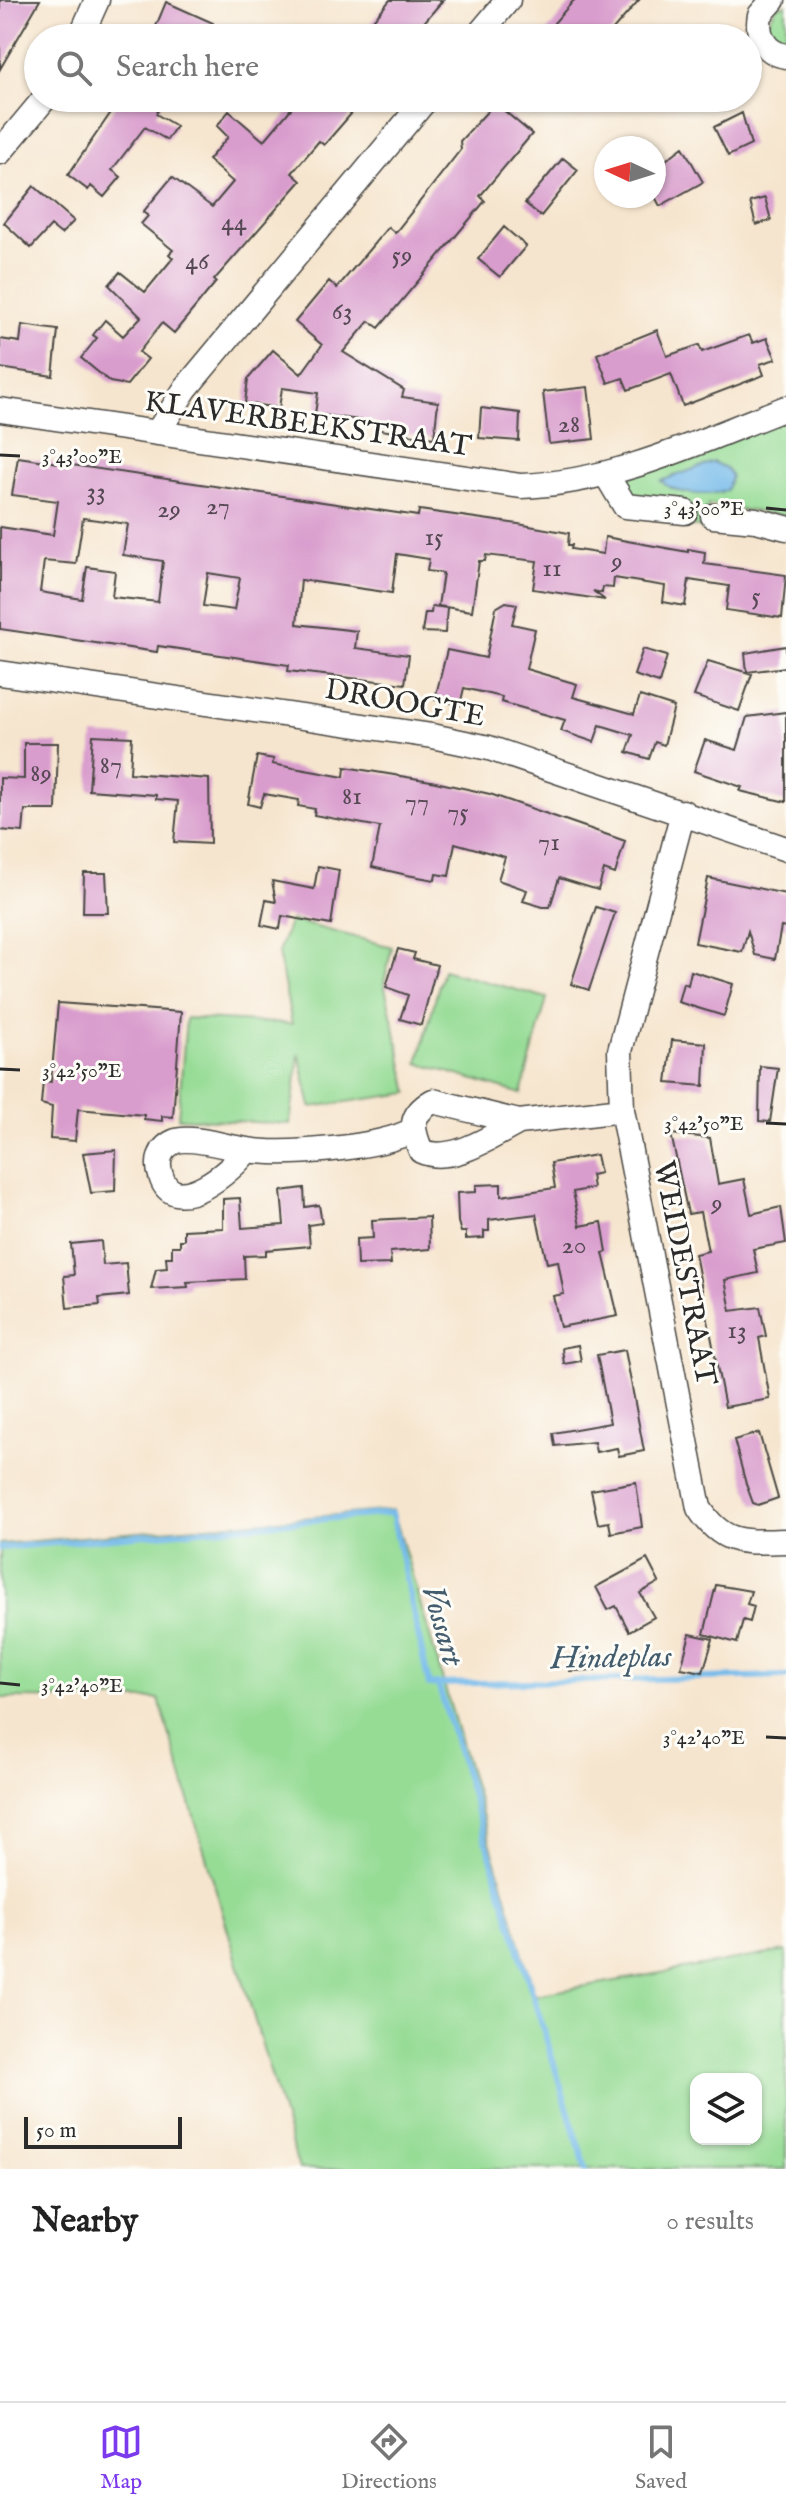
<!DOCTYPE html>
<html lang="en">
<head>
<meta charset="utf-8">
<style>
  body { margin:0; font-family:"IM FELL English",serif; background:#f6f6f6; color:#222 }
  .controls { position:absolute; right:24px; bottom:24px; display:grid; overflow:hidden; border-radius:16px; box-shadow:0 2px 6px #0004 }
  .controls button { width:72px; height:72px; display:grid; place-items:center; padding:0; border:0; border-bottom:2px solid #e0e0e0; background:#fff; color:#222; font:40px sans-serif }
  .compass { position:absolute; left:594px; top:136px; width:72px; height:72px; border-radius:50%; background:#fff; box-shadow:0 2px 6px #0004; rotate:274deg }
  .scale { position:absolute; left:24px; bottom:20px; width:158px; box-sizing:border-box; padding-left:8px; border:4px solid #2b2b2b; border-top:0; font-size:22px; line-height:28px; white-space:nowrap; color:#2b2b2b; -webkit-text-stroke:6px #fdfcf7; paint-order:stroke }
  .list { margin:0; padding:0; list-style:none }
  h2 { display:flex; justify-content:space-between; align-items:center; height:104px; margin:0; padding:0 32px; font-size:34px }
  h2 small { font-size:26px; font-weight:400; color:#767676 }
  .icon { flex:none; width:44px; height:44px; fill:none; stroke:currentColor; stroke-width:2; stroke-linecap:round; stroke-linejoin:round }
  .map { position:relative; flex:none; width:786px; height:2169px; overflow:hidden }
  .search { position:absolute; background:#fff; box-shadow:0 2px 6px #0004; left:24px; right:24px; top:24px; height:88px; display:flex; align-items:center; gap:20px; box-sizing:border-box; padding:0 28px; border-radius:44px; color:#767676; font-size:30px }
  .sheet { height:232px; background:#fff }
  nav { display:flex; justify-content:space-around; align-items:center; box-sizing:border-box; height:112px; border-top:2px solid #e0e0e0; background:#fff; font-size:22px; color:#767676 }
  nav a { display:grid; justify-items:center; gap:4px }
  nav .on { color:#7c3aed }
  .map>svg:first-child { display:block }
  .green { fill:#96dc95; stroke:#608460; stroke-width:2; fill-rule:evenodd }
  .water { fill:#73baea; stroke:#4f728a; stroke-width:2 }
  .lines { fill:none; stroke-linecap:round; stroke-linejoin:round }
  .stream { stroke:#73baea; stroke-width:6 }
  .building { fill:#d99dcd; fill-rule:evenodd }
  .minor-casing { stroke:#494743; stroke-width:27 }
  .minor { stroke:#fff; stroke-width:24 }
  .ticks { fill:none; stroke:#2b2b2b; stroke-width:3 }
  .labels { text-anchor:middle; stroke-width:6; stroke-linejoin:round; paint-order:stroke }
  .number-label { font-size:26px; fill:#564854 }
  .street-label { font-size:30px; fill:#2b2b2b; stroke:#fdfcf7 }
  .water-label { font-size:32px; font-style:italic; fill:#445d6e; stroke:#fdfcf7 }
  .ticks-label { font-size:20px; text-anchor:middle; fill:#2b2b2b; stroke:#fdfcf7; stroke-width:6; stroke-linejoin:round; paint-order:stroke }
</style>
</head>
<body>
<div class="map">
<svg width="786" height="2169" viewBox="0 0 786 2169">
  <rect width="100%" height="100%" fill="#fdfcf7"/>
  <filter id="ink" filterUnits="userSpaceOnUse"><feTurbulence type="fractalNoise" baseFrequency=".0125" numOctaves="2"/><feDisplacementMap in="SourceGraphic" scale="16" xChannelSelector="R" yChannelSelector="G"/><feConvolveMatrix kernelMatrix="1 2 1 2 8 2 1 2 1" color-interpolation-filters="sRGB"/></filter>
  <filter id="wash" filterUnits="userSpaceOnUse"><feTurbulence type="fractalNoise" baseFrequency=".006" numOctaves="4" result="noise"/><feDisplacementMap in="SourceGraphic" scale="32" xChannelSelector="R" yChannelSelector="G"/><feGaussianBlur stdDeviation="1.8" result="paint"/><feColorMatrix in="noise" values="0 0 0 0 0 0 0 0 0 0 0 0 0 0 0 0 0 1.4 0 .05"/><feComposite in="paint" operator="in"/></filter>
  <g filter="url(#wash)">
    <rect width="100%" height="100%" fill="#f6e5ce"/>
    <!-- green -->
    <path class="green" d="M786,4V47L772,39L768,23L776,7Z
      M786,419V516L708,505L706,521L716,523L715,530L691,526L692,508L632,500L618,480Z
      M290,920L392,947L384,983L409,1093L311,1107L299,1054L290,1124L178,1118L186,1018L292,1024L278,953Z
      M443,970L547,998L521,1094L418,1063Z
      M393,1510L535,1995L786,1951V2169H299L159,1699L0,1698V1544ZM696,2079H756V2139H696Z"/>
    <!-- water -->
    <path class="water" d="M713,462L727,469L731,476L727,490C708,497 675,495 661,481Z"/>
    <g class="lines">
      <!-- stream -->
      <path class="stream" d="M0,1548L392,1513L429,1685L438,1684L586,2169
        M438,1684L786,1676"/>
    </g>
    <g id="blocks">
      <!-- building -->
      <path class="building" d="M0,0H40L0,69Z
        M390,0H443L411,38H358Z
        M574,0H639L606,38H541Z
        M166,2L213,23L207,38H171L154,31Z
        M121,98H165L156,114L176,126L167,140L145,127L112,170L121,177L104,197L91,186L88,190L68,175Z
        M300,98H365L324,145L319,141L292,173L301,181L214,280L216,282L174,333L162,323L139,352L148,359L127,385L110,382L81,358L97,338L93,335L105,320L123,336L141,317L109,285L120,272L145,292L173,258L169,254L173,250L141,224L148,216L143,212L172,177L212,207L233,182L208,160L228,137L217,126L229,111L264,141Z
        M495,103L532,134L480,196L485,201L379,328L369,321L343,352L404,390L402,397L438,402L434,438L374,429L375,422L315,414L318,393L282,388L279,408L245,403L248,379L273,350L301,374L322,345L295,322L329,281L337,288L388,227L395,233L461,149L460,141Z
        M742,113L751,145L728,156L714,127Z
        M683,147L703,182L660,206L654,195V169Z
        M563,158L578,170L541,216L525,203Z
        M34,186L74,221L61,234L51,226L31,248L4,223Z
        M765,198L771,220L756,225L750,202Z
        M504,227L526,246L500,277L478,259Z
        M22,325L58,330L53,376L0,368V339L20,342Z
        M657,330L667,356L699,345L702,352L749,335L753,343L767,338L776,359L760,364L764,375L683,406L671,374L628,390L623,378L608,383L597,354Z
        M588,387L594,439L549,444L543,392Z
        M481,408L520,413L519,441L479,438Z
        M18,457L418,516L419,510L518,524L569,533L568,545H572L571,549L603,554L605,537L688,552V549L705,552L704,564L786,575L782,618L726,610L729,586L689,580L685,606L663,602L665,586L614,578L613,588L603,587L602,593L593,591L605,600L533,589L537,561L486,555L485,561H479L472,611L438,606L443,573L427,571L429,559L397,554L392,593L301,580L297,624L357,631L355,648L409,655L405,684L288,671L289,665L158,646L157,652L0,629V527L53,535L58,501L12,495ZM83,518L128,524L123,555L163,561L158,602L112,597L115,571L87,567L82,599L40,592L44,561L76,564ZM208,573L240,578L234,610L203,606Z
        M506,602L517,604L512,624L535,629L526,669L577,684L573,697L634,714L640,696L674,707L664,745L655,742L649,759L627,752L633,735L600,725L594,742L561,731L565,720L501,702L502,697L464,688L460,705L435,699L447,650L486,658L496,608Z
        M432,606L447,608L445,633L422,632L425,613H431Z
        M786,646V667L747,672L745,653Z
        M643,649L667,656L659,683L634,675Z
        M708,661L752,674L739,711L694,696Z
        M786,712V802L740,791L742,787L694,771L705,740L737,750L747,717Z
        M93,735L132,737L130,773L209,779L210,844L174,842L178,801L156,799V795L89,790Z
        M24,743H58L56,810H25L23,832L0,830V778L24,779Z
        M257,756L274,759L272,764L344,777L345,767L431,781L490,794L625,841L615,874L604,870L598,890L559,878L550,907H543L523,901L527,890L498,880L505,857L455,843L449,876L436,874L435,880L407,875L372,867L380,827L314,815L315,809L298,806L299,800L264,794L260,807L248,804Z
        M318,866L339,870L331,925L282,916L280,929L261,925L266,900L276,902L272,881L314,889Z
        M84,873H106L108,913H83Z
        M708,878L786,894V928L781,927L775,959L755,955L748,931L742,952L695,943Z
        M596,907L615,913L589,990L571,984Z
        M398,949L415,953L413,959L437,965L421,1025L400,1019L408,995L386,987Z
        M691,971L733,984L724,1016L678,1002L683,983L688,985Z
        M58,1003L181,1012L173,1117L162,1116V1121L144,1119V1115L78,1109L75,1141L50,1139L52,1107L41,1104L43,1081L51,1082Z
        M672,1040L706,1043L704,1086L667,1083Z
        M760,1066L778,1068L770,1122L759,1121Z
        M671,1134L710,1138L718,1184L744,1179L751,1214L781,1207L786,1243L753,1249L758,1273L725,1280L731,1311L760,1307L766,1336L759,1338L770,1399L725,1407L695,1254L708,1251L700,1212L688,1214Z
        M116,1150L115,1191L91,1193L83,1153Z
        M596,1155L600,1173L591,1175L593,1188L573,1192L580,1226L602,1222L607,1252L603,1253L618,1316L560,1327L553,1296L564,1294L558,1261L547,1263L536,1214L489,1220V1231H484V1238L466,1239V1232H461L458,1222L457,1193L476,1192V1185L501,1184V1196L555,1188L551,1163Z
        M304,1188L305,1207L319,1205L322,1223L308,1225L310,1246L266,1250V1255L244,1256L245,1279L187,1282L188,1287L151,1289L156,1269L167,1268L166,1257H172V1246H180V1240H184V1230L223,1228V1199L240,1198L242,1228L284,1225L281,1191Z
        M429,1217L430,1249L390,1252L391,1264L357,1265L356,1239L373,1238L372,1220Z
        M101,1241L103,1265L126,1263L129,1295L99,1298L100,1305L67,1308L64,1276L74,1275L71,1244Z
        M578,1345L581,1361L564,1364L562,1348Z
        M625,1350L644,1451L619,1456L617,1448L596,1452L594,1442L555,1446L553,1433L610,1423L597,1355Z
        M759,1433L778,1498L758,1505L753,1503L746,1484L734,1440Z
        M636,1482L642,1527L611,1533L609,1522L598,1524L591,1490Z
        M647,1559L659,1582L640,1593L654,1617L629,1631L616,1606L608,1610L596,1587Z
        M716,1585L751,1591L747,1604L754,1606L750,1622L743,1620L737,1643L704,1634Z
        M690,1634L713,1639L703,1672L681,1668Z
        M595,1654V1670L570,1671V1655Z"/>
    </g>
  </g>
  <g filter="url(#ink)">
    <use href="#blocks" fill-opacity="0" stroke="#494743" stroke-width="2"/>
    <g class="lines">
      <!-- minor casing -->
      <g class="minor-casing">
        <path id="minor" d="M773,0L760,15C756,35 765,53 786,56
          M80,38L97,0
          M476,38L508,0
          M0,152L45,98
          M0,410L521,486C614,483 700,441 786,408
          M157,433L186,388L427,98
          M607,476L625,506L685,512
          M713,516L756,520L786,528
          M0,673L432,736L489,748L786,849
          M683,812L620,1051L622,1110L699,1508C723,1546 745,1542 786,1541
          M519,1122C492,1136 451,1165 421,1151C411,1127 409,1115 433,1101L519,1122L622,1110
          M247,1150C233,1170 174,1220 161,1176C156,1162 160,1147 176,1141C193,1136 230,1148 248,1150C285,1156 381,1148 413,1130"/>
      </g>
      <!-- minor -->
      <use href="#minor" class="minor"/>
    </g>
  </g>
  <!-- ticks -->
  <path class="ticks" d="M0,455L20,456M766,508L786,510M0,1069L20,1070M766,1123L786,1124M0,1683L20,1685M766,1737L786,1738"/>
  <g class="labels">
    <!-- number labels -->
    <g class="number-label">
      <text x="234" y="230">44</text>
      <text x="402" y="263">59</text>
      <text x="197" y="269">46</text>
      <text x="342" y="319">63</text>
      <text x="569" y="432">28</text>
      <text x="96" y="499">33</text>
      <text x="218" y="514">27</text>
      <text x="169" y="517">29</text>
      <text x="434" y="545">15</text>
      <text x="617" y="569">9</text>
      <text x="552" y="576">11</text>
      <text x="756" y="604">5</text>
      <text x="111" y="773">87</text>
      <text x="41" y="781">89</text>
      <text x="352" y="804">81</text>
      <text x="417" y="810">77</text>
      <text x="458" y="820">75</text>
      <text x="549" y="850">71</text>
      <text x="717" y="1211">9</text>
      <text x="574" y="1253">20</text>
      <text x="737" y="1338">13</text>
    </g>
    <!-- street labels -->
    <g class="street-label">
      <text transform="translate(308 423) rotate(8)" y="10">KLAVERBEEKSTRAAT</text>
      <text transform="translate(405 702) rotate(10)" y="10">DROOGTE</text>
      <text transform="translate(686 1273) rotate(79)" y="10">WEIDESTRAAT</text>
    </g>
    <!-- water labels -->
    <g class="water-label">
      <text transform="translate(444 1625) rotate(74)" y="11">Vossart</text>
      <text transform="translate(611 1656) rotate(-1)" y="11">Hindeplas</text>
    </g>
  </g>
  <g class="ticks-label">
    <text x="82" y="463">3°43'00"E</text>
    <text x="704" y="515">3°43'00"E</text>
    <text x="82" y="1077">3°42'50"E</text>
    <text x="704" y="1130">3°42'50"E</text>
    <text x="82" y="1692">3°42'40"E</text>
    <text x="704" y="1744">3°42'40"E</text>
  </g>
</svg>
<div class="controls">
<button><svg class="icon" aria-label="layers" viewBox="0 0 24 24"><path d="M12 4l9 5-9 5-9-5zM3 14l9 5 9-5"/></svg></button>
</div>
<svg class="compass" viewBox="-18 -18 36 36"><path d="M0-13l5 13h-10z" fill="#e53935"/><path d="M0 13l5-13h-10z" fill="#767676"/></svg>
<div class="scale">50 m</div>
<div class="search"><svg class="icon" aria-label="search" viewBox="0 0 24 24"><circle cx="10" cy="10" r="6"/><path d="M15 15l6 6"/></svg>Search here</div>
</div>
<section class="sheet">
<h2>Nearby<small>0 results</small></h2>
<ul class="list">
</ul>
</section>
<nav>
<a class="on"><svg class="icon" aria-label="map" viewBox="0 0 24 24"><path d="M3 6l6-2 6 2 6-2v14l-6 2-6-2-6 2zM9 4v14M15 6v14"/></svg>Map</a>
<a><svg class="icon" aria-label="directions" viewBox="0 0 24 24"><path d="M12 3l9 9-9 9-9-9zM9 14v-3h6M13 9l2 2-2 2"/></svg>Directions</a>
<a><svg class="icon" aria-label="saved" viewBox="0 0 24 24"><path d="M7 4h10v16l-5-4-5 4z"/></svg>Saved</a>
</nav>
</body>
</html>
